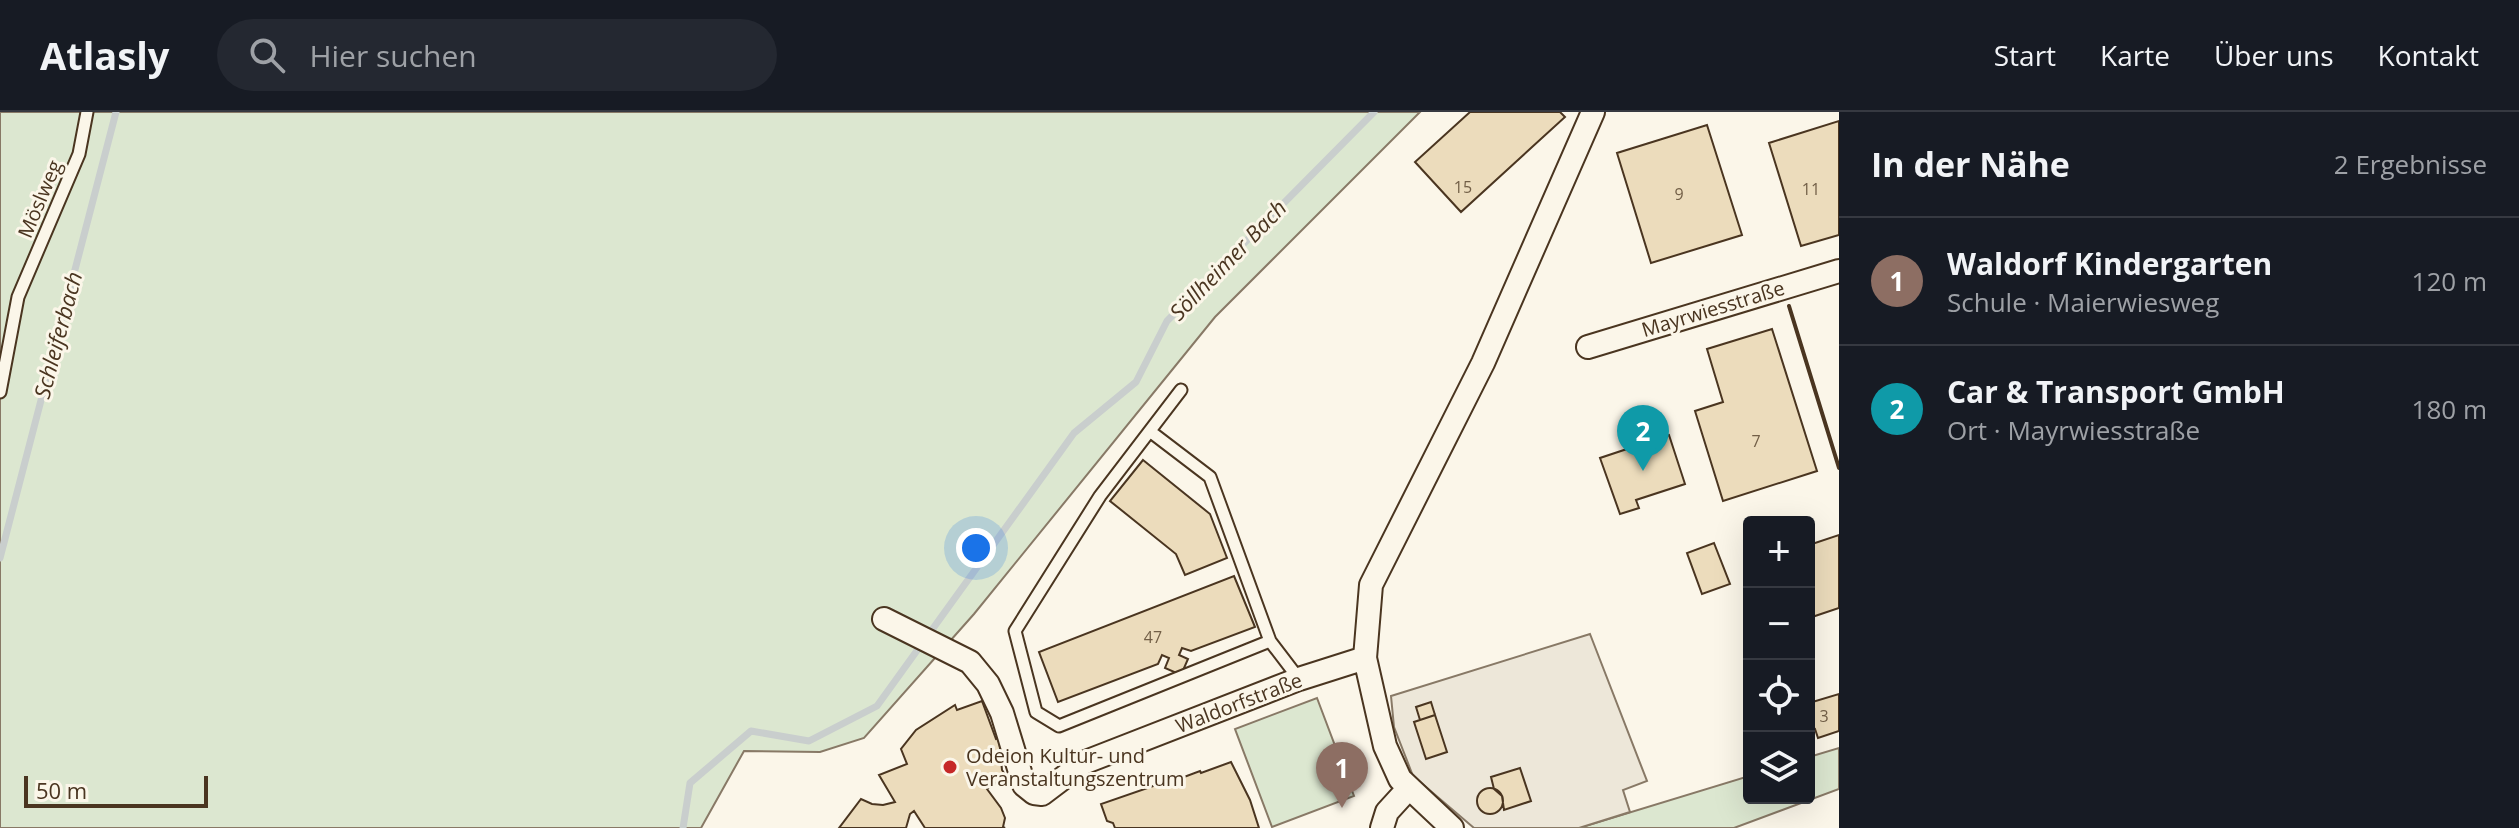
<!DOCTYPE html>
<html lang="de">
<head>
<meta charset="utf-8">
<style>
  body { margin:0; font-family:"Open Sans",sans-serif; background:#242831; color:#f1f3f6 }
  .controls { position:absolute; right:24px; bottom:24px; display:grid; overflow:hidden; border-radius:8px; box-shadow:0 8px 32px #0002 }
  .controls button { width:72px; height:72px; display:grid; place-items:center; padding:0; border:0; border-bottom:2px solid #363941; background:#171b24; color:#f1f3f6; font:40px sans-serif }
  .scale { position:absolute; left:24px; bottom:20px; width:184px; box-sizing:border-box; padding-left:8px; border:4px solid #4a3520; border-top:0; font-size:22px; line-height:28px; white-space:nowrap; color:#4a3520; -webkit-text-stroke:6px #fbf6e9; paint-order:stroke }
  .you { position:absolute; left:976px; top:436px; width:28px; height:28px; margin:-20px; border:6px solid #fff; border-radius:50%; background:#1a73e8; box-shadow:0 0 0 12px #1a73e833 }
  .badge { display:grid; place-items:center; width:52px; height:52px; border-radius:50%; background:#db2777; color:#fff; font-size:26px; font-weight:700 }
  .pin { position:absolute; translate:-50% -66px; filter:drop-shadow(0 2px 4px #0008) }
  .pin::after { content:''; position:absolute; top:42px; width:28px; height:24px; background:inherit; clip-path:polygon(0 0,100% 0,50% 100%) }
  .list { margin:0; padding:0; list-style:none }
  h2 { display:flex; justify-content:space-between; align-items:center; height:104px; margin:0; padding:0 32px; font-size:34px }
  h2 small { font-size:26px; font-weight:400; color:#9ea1a6 }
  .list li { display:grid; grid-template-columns:52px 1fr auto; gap:24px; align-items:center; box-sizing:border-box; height:128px; padding:0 32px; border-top:2px solid #363941 }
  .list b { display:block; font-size:30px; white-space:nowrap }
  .list p { margin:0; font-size:26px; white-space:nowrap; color:#9ea1a6 }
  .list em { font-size:26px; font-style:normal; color:#9ea1a6 }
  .icon { flex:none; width:44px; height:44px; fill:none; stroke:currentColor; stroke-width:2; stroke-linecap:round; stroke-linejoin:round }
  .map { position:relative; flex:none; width:1839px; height:716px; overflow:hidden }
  header { display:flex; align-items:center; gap:48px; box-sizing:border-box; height:112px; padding:0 40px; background:#171b24; border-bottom:2px solid #363941 }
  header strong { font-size:38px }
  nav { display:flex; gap:44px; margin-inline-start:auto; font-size:28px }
  .search { width:560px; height:72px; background:#242831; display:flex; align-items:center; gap:20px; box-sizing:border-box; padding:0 28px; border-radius:44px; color:#9ea1a6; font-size:30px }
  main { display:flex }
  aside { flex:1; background:#171b24 }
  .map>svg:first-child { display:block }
  .green { fill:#dce7d0; stroke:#887966; stroke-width:2 }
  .parking { fill:#ede7d9; stroke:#887966; stroke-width:2 }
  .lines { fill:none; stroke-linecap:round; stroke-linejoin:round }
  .stream { stroke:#c9cecd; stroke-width:7 }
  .building { fill:#ecdcbc; stroke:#4a3520; stroke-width:2 }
  .lane-casing { stroke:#4a3520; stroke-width:15 }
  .street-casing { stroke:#4a3520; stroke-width:26 }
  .lane { stroke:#fbf6e9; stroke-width:11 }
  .street { stroke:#fbf6e9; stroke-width:22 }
  .wall { stroke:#4a3520; stroke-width:4 }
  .poi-dot { fill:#c62828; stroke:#fbf6e9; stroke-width:3 }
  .labels { text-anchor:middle; stroke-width:6; stroke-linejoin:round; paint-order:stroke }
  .number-label { font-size:16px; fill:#725f47 }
  .street-label { font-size:20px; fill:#4a3520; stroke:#fbf6e9 }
  .poi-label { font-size:20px; fill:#4a3520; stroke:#fbf6e9; text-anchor:start }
  .water-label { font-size:22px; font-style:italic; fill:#4a3520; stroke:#fbf6e9 }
</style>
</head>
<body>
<header>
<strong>Atlasly</strong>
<div class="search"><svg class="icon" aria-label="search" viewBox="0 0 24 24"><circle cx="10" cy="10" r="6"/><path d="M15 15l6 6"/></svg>Hier suchen</div>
<nav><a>Start</a><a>Karte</a><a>Über uns</a><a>Kontakt</a></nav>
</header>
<main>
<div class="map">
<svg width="1839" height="716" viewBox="0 0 1839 716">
  <rect width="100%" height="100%" fill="#fbf6e9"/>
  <!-- green -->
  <path class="green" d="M0,0H1420L1215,205L974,502L864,626L820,640L744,639L701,716H0Z
    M1317,586L1354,684L1272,715L1235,617Z
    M1839,636V677L1734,716H1579L1749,664V686H1809V645Z"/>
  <!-- parking -->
  <path class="parking" d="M1590,522L1647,669L1623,678L1630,700L1579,716H1474L1413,664L1394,615L1391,584Z"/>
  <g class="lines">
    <!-- stream -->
    <path class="stream" d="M0,446L116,0
      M683,716L690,671L751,619L809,629L877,594L1074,321L1136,270L1167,209L1374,0"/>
  </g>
  <!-- building -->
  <path class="building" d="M1470,0H1560L1565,5L1461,100L1415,50Z
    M1839,9V123L1801,134L1769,31Z
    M1707,13L1742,123L1651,151L1617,41Z
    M1772,217L1817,359L1723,389L1695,299L1723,290L1707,237Z
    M1669,323L1685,372L1636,388L1639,396L1620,402L1600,346Z
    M1143,348L1210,402L1227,446L1185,463L1176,442L1110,389Z
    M1839,423V496L1809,506V433Z
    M1714,431L1730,472L1702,482L1687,441Z
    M1234,464L1255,515L1191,539L1182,536L1179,543L1188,547L1181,563L1165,556L1169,546L1162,543L1158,552L1058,590L1039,540Z
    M1839,582V619L1818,626L1815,617L1809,619V591Z
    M982,589L996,627L999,626L1002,658L1006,664L987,677L1001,696L1005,706L1003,715L1005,716H925L914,699L910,702L906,716H839L861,687L872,692L883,693L895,690L879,663L907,652L901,637L916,618L955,593L957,598Z
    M1431,590L1435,603L1420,608L1416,595Z
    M1435,603L1447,640L1426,647L1414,610Z
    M1231,650L1250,688L1259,716H1115L1113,711L1107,709L1101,692L1159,672L1160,674L1200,659L1201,661Z
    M1520,656L1531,689L1504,698L1502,684L1494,677L1491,665Z
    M1477 689a13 13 0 1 1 26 0a13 13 0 1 1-26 0Z"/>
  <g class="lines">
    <!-- lane casing -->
    <g class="lane-casing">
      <path id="lane" d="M1181,278L1100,384L1015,519L1036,600L1059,614L1270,529
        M0,280L18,185L79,42L87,0
        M1151,320L1210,365L1270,529L1299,567"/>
    </g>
    <!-- street casing -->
    <g class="street-casing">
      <path id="street" d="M1588,235L1839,159
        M884,507L970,550L988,572L1002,601L1024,673L1034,681L1042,682L1083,651L1299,567L1365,546
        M1382,716L1387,700L1408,677
        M1452,716L1400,667L1385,634L1365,546L1371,473L1483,251L1593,0"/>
    </g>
    <!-- lane -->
    <use href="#lane" class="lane"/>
    <!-- street -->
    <use href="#street" class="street"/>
    <!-- wall -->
    <path class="wall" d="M1789,194L1839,356"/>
  </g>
  <!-- markers -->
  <circle class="poi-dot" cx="950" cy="655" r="8"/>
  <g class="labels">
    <!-- number labels -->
    <g class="number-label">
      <text x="1463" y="81">15</text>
      <text x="1811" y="83">11</text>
      <text x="1679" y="88">9</text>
      <text x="1756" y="335">7</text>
      <text x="1153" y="531">47</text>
      <text x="1824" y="610">3</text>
    </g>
    <!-- street labels -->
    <g class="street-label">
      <text transform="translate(40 87) rotate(-67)" y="7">Möslweg</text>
      <text transform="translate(1713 197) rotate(-17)" y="7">Mayrwiesstraße</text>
      <text transform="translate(1239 591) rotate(-21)" y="7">Waldorfstraße</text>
    </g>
    <!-- poi labels -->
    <g class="poi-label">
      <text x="966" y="651">Odeion Kultur- und<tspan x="966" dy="23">Veranstaltungszentrum</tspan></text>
    </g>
    <!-- water labels -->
    <g class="water-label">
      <text transform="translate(1228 148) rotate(-46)" y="8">Söllheimer Bach</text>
      <text transform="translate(58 223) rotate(-75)" y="8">Schleiferbach</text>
    </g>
  </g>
</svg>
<div class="controls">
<button>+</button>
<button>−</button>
<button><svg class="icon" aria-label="locate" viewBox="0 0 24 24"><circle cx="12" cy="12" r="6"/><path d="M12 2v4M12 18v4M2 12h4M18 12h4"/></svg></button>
<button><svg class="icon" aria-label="layers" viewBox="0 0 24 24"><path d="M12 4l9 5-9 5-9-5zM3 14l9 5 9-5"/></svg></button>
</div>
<div class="scale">50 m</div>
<div class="you"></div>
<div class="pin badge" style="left:1342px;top:696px;background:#8d6e63">1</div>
<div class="pin badge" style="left:1643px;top:359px;background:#0f9aa8">2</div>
</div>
<aside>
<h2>In der Nähe<small>2 Ergebnisse</small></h2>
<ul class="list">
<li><span class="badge" style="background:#8d6e63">1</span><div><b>Waldorf Kindergarten</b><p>Schule · Maierwiesweg</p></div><em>120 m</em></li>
<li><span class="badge" style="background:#0f9aa8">2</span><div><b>Car &amp; Transport GmbH</b><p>Ort · Mayrwiesstraße</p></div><em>180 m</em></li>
</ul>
</aside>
</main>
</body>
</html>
